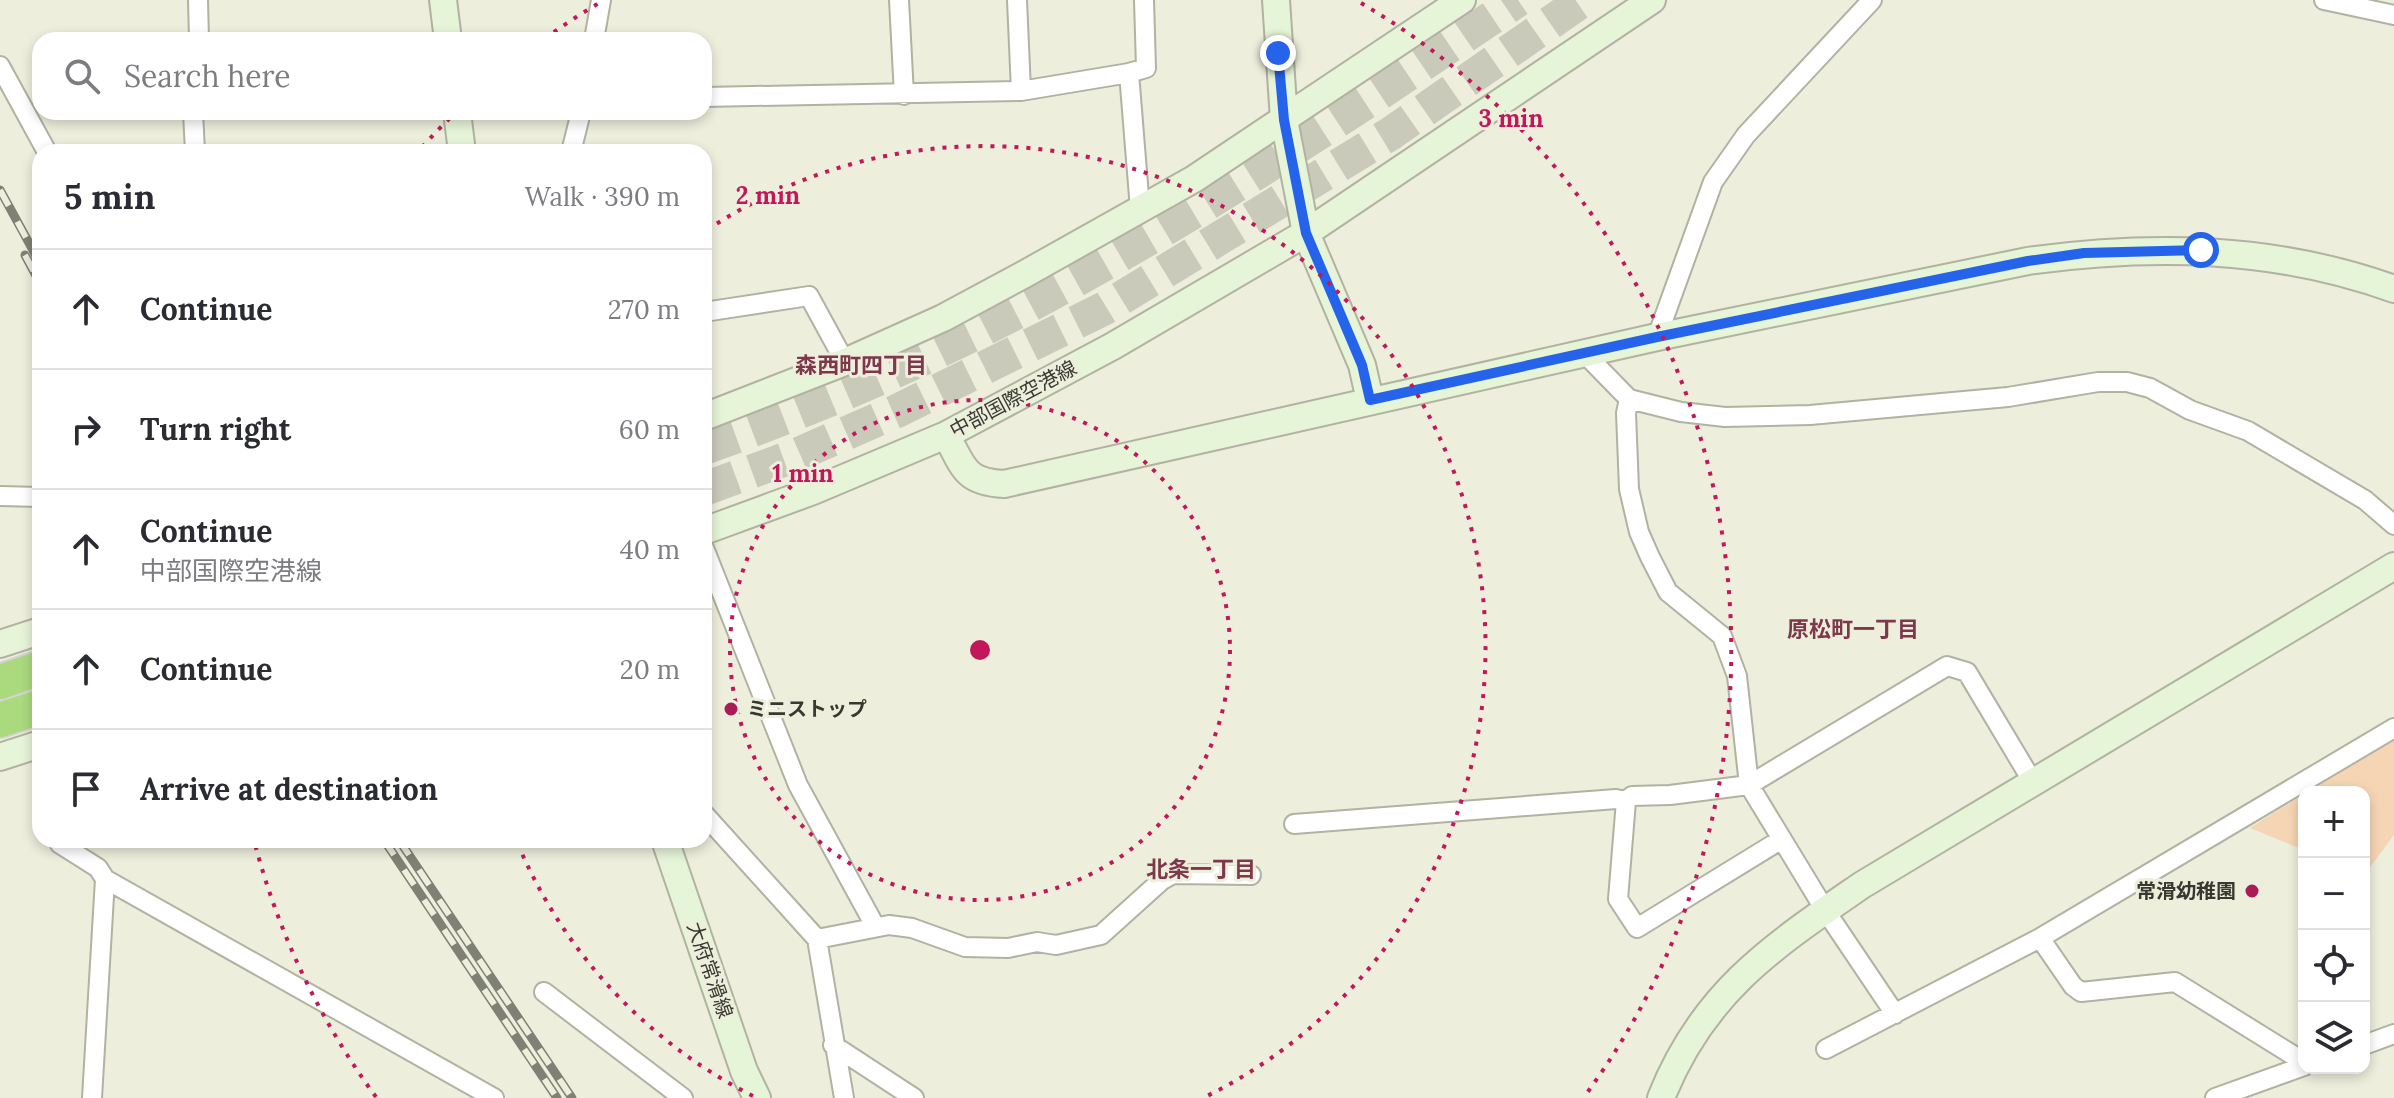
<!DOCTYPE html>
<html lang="en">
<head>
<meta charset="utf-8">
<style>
  body { margin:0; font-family:Lora,"Noto Sans JP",serif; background:#f7f7f7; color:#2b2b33 }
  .controls { position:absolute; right:24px; bottom:24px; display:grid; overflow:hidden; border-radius:16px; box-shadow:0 4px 12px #0003 }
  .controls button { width:72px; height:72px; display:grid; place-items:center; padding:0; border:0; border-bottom:2px solid #e1e1e2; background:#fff; color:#2b2b33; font:40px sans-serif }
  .stop { position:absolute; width:24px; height:24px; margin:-18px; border:6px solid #2563eb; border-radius:50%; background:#fff }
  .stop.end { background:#2563eb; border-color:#fff; box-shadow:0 2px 8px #0008 }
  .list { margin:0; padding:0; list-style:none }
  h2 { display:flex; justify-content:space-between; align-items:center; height:104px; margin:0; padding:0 32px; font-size:34px }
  h2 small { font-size:26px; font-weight:400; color:#7c7c81 }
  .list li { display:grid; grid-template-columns:52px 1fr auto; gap:24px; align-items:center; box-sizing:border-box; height:120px; padding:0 32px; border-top:2px solid #e1e1e2 }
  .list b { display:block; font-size:30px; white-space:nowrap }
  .list p { margin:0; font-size:26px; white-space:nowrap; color:#7c7c81 }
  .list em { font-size:26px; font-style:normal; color:#7c7c81 }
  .icon { flex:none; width:44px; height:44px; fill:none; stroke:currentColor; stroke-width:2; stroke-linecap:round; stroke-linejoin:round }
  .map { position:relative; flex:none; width:2394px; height:1098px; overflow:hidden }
  .search { position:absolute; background:#fff; box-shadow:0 4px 12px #0003; left:32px; top:32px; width:680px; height:88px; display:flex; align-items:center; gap:20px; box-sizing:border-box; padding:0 28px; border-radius:24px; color:#7c7c81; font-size:30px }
  .panel { position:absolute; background:#fff; box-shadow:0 4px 12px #0003; left:32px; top:144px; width:680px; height:704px; border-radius:24px }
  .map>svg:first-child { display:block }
  .green { fill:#f6d5b4 }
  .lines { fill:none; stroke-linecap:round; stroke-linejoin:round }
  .highway-tunnel { stroke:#c9caba; stroke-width:34; stroke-dasharray:34 17; stroke-linecap:butt }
  .street-casing { stroke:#b1b2a1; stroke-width:22 }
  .secondary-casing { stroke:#b1b2a1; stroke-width:30 }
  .highway-casing { stroke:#d3d3d1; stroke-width:38 }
  .street { stroke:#fff; stroke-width:18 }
  .secondary { stroke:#e6f4d8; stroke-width:26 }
  .highway { stroke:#abd97d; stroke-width:34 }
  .rail-casing { stroke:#808175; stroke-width:9 }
  .rail { stroke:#edeedc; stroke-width:6; stroke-dasharray:18; stroke-linecap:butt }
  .route { stroke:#2563eb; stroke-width:10 }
  .ring { fill:none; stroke:#c2185b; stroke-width:4; stroke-dasharray:4 8 }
  .poi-dot { fill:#ab1b55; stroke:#edeedc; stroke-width:3 }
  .labels { text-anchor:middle; stroke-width:6; stroke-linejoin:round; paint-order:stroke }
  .street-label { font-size:20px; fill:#373830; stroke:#edeedc }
  .poi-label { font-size:20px; font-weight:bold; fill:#373830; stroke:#edeedc; text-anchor:start }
  .neighbourhood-label { font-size:22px; font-weight:bold; fill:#7e384c; stroke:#edeedc }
  .centre { fill:#c2185b; stroke:#edeedc; stroke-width:4 }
  .ring-label { font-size:24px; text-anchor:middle; font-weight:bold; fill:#c2185b; stroke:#edeedc; stroke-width:6; stroke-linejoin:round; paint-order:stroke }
</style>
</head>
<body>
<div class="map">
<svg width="2394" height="1098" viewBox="0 0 2394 1098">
  <rect width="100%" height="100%" fill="#edeedc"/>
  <!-- green -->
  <path class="green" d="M2394,738V835L2365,874L2364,792H2308Z
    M2304,794V850L2250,828Z"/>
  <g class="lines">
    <!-- highway-tunnel -->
    <path class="highway-tunnel" d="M704,448C822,406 937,356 1047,296C1210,208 1365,104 1518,0
      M704,489L794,456L897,411L1105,308L1390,134L1583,0"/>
    <!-- street casing -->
    <g class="street-casing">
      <path id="street" d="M198,0L199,40
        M899,0L904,95
        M1017,0L1021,91
        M2324,0L2394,15
        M594,40L601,0
        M0,66L47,152
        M1129,73L1146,68L1144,0
        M704,97L1021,91L1129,73L1140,209
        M193,112L195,152
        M571,152L581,112
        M704,312L809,296L845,362
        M1657,337L1713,182L1746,135L1872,0
        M1585,354L1629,399L1681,412L1725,417L1810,415L2008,397L2098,382H2127L2150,388L2190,410L2248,431L2365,500L2394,525
        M1629,399L1626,413L1629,489L1639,532L1650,557L1668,592L1722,636L1737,676L1749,785L1825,910L1895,1014
        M0,496L40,497
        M704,548L798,785L875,926
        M704,814L817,939L844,1098
        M1294,824L1616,799L1626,801
        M1782,839L1637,928L1618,899L1626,801L1632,796L1670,795L1749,785L1947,666L1967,672L2034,784
        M60,840V844L98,868L105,879
        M2040,938L2073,986L2081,992L2175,982L2304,1062
        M817,939L889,925L912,928L965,947L1008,948L1037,942L1056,945L1101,935L1162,880L1173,874L1251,875
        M544,992L683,1098
        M833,1045L914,1098
        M2364,1045L2394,1034
        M1826,1049L2040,938L2394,728
        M92,1098L105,879L494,1098
        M2215,1098L2304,1066"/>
    </g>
    <!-- secondary casing -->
    <g class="secondary-casing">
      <path id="secondary" d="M443,0L448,40
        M1276,0L1284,120L1306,233L1362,365L1370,400
        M457,112L462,152
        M704,417L845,362L943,318L1023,275L1194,179L1462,0
        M946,435C964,467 964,482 1004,484L1657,337L2028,261C2152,244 2275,246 2394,289
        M704,531L813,491L946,435L1113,346L1306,233L1652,0
        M0,644L40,631
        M0,757L40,744
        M665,840L744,1071L757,1098
        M1661,1098C1703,992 1772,947 1862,885L2394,566"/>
    </g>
    <!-- highway casing -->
    <g class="highway-casing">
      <path id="highway" d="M0,682L40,668
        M0,720L40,707"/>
    </g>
    <!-- street -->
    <use href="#street" class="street"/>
    <!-- secondary -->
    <use href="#secondary" class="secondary"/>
    <!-- highway -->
    <use href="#highway" class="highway"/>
    <!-- rail casing -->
    <g class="rail-casing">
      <path id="rail" d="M0,190L40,263
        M25,255L40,283
        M384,840L557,1098
        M399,840L572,1098"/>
    </g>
    <!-- rail -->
    <use href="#rail" class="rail"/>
  </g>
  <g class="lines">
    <!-- route -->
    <path class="route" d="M1278,53L1284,120L1306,233L1362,365L1370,400L1657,337L2028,261L2084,253L2201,250"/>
  </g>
  <!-- distance rings -->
  <g class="ring">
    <circle cx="980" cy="650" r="250"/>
    <path d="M753 1096A501 501 0 0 1 517 842M707 230A501 501 0 1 1 1207 1096"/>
    <path d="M376 1097A751 751 0 0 1 255 844M422 147A751 751 0 0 1 454 114M544 39A751 751 0 0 1 599 3M1361 3A751 751 0 0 1 1584 1097"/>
  </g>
  <!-- markers -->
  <g class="poi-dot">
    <circle cx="731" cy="709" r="8"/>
    <circle cx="2252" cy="891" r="8"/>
  </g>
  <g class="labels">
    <!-- street labels -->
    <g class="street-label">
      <text transform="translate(1013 399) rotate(-28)" y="7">中部国際空港線</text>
      <text transform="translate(710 970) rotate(71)" y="7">大府常滑線</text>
    </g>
    <!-- poi labels -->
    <g class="poi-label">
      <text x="747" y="716">ミニストップ</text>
      <text x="2236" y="898" text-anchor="end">常滑幼稚園</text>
    </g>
    <!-- neighbourhood labels -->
    <g class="neighbourhood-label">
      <text x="861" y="373">森西町四丁目</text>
      <text x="1853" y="637">原松町一丁目</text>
      <text x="1201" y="877">北条一丁目</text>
    </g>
  </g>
  <circle cx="980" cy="650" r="12" class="centre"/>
  <g class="ring-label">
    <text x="1511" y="127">3 min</text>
    <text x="768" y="204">2 min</text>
    <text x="803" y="482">1 min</text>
  </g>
</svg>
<div class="controls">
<button>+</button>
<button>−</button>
<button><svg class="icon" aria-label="locate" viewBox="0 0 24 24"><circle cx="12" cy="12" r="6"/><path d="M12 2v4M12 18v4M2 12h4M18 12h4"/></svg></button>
<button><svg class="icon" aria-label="layers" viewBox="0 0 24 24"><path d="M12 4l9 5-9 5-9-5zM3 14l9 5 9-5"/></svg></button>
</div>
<div class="stop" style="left:2201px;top:250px"></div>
<div class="stop end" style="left:1278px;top:53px"></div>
<div class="search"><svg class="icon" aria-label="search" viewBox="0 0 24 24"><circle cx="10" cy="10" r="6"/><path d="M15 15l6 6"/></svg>Search here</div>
<section class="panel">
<h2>5 min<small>Walk · 390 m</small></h2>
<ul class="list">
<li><svg class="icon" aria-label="ahead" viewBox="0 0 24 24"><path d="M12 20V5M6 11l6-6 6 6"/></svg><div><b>Continue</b></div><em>270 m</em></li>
<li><svg class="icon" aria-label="right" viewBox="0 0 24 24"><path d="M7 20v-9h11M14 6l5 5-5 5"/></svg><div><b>Turn right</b></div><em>60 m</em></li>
<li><svg class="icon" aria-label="ahead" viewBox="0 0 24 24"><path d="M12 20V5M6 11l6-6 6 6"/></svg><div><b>Continue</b><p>中部国際空港線</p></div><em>40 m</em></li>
<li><svg class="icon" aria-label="ahead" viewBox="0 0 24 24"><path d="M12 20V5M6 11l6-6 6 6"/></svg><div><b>Continue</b></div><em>20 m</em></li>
<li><svg class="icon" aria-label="arrive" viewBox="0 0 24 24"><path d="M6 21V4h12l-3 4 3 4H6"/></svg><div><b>Arrive at destination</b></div></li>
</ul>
</section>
</div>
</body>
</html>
